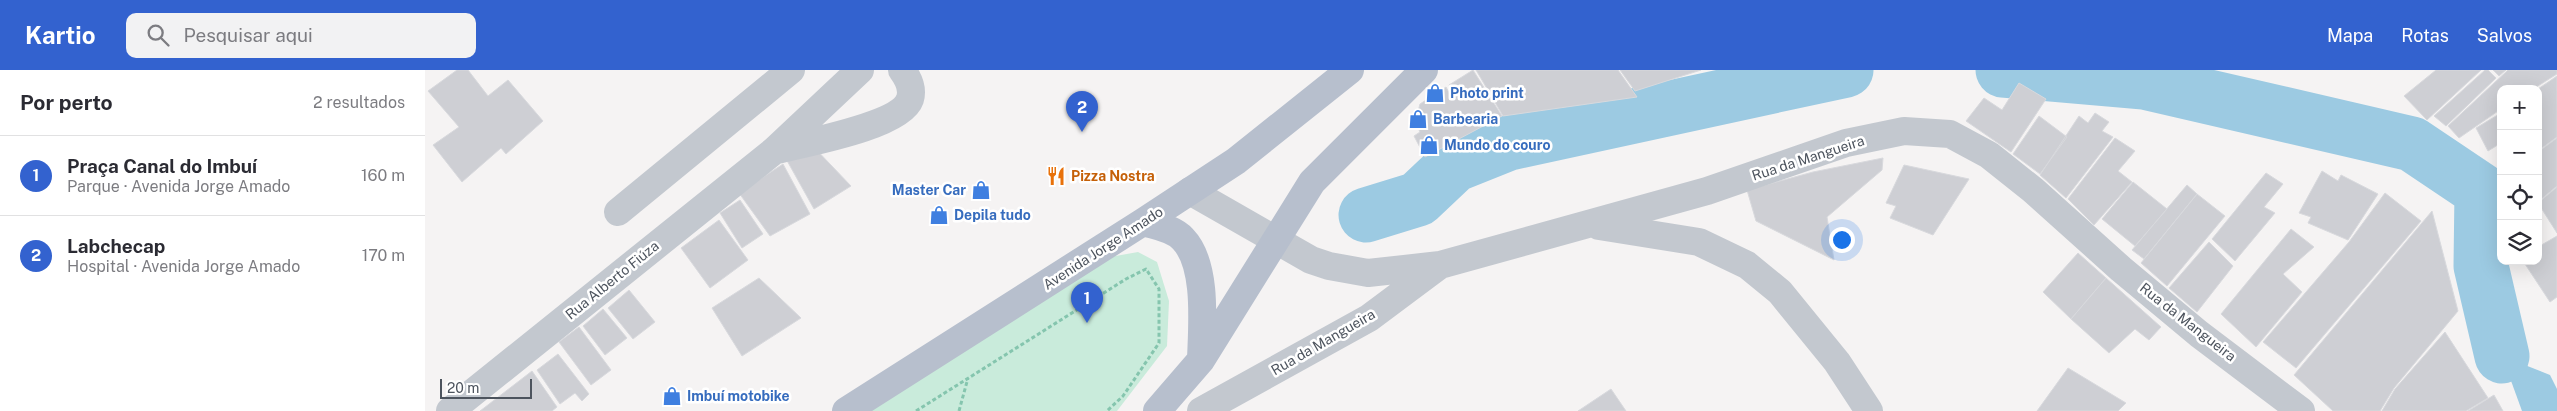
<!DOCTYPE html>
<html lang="pt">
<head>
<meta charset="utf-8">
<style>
  body { margin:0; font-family:"Public Sans",sans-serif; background:#f2f2f3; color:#2b2b33 }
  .controls { position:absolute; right:15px; top:15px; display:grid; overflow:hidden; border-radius:10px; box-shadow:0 5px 20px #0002 }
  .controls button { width:45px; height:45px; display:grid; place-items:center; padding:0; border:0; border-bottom:1px solid #e1e1e2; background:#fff; color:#2b2b33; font:25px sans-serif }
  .scale { position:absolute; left:15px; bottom:12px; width:92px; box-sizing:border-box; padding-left:5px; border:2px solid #4d545e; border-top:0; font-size:14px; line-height:18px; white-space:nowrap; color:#4d545e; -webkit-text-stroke:4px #fff; paint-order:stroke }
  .you { position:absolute; left:1416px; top:169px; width:18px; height:18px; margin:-12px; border:4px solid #fff; border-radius:50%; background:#1a73e8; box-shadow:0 0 0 8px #1a73e833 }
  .badge { display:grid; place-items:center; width:32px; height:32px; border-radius:50%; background:#3362cf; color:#fff; font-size:16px; font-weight:700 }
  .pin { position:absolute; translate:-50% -41px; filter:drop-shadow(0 1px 2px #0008) }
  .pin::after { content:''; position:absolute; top:26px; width:18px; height:15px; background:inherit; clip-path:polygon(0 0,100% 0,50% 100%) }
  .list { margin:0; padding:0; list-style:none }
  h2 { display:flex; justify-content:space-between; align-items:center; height:65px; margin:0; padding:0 20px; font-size:21px }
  h2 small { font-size:16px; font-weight:400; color:#7c7c81 }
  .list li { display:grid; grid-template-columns:32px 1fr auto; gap:15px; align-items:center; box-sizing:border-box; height:80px; padding:0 20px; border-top:1px solid #e1e1e2 }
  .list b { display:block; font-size:19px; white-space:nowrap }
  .list p { margin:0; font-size:16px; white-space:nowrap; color:#7c7c81 }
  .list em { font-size:16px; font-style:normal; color:#7c7c81 }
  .icon { flex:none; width:28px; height:28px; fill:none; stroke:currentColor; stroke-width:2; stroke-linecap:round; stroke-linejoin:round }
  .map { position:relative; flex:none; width:2132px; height:341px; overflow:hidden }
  header { display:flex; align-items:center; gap:30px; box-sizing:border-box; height:70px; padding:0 25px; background:#3362cf; color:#fff }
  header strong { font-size:24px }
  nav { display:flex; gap:28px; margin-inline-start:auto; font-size:18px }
  .search { width:350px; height:45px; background:#f2f2f3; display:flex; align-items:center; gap:12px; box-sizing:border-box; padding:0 18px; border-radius:10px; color:#7c7c81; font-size:19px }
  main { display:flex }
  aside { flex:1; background:#fff }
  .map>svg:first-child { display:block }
  .green { fill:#c9ebdb }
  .water { fill:#9ccae2 }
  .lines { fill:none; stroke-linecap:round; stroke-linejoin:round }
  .river { stroke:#9ccae2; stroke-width:55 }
  .building { fill:#cecfd4; stroke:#d8d9dd }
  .path { stroke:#85c5ae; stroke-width:3; stroke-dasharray:4 2.5; stroke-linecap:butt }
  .minor { stroke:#c3c8cf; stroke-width:28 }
  .major { stroke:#b7bfcd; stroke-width:28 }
  .labels { text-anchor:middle; stroke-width:5; stroke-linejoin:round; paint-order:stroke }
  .shop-label { font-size:14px; font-weight:bold; fill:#366cbe; stroke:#fff; text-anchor:start }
  .street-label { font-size:14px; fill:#4d545e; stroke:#fff }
  .food-label { font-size:14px; font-weight:bold; fill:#c56008; stroke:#fff; text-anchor:start }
</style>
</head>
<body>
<header>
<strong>Kartio</strong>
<div class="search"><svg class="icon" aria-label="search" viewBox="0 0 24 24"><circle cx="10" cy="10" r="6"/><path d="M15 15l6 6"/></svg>Pesquisar aqui</div>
<nav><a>Mapa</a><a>Rotas</a><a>Salvos</a></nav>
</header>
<main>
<aside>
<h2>Por perto<small>2 resultados</small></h2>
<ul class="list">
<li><span class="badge">1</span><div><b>Praça Canal do Imbuí</b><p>Parque · Avenida Jorge Amado</p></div><em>160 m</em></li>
<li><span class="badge">2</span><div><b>Labchecap</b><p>Hospital · Avenida Jorge Amado</p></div><em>170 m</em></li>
</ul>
</aside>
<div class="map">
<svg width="2132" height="341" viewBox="0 0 2132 341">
  <rect width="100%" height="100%" fill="#f5f3f3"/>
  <!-- green -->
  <path class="green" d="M713,182L732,192L744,231L742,276L692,341H444L685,187Z"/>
  <!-- water -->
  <path class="water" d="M2077,286L2125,305L2132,319V341H2097Z"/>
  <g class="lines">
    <!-- river -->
    <path class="river" d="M1578,0L1719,12L1987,74L2057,121L2056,196L2077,286
      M941,145L993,129L1029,95L1084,73L1421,0"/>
  </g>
  <!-- building -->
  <path class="building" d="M32,0H43L63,26L83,10L118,51L81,84L76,78L37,112L8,75L34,57L3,21Z
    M1048,0L1077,46L1000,87L989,66L995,62L992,56L997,50L992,45L995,34L1021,17L1026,26L1030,24L1024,15Z
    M1051,0H1193L1212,27L1078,46Z
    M1195,0H1276L1210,21Z
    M2011,0H2056L2002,50L1979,26Z
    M2060,0H2063L2071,8L2021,56L2009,46Z
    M2068,0H2081L2074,6Z
    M2083,0H2132V4L2108,19H2076V39L2034,68L2023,56Z
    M2132,6V67L2113,81V19Z
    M1594,13L1621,29L1586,82L1541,51L1559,28L1577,40Z
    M1670,43L1684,52L1677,61L1688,67L1641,128L1615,105L1654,46L1663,53Z
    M2076,43V73L2063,81L2051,58Z
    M1614,46L1642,67L1615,104L1588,84Z
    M1690,68L1710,81L1693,101L1707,112L1669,155L1643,129Z
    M2132,68V116L2113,132V82Z
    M384,72L426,116L389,139L360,87Z
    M1458,88L1457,100L1402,147L1409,190L1331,151L1322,120L1388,102Z
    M358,94L385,144L345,166L314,123Z
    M1479,95L1544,109L1508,165L1465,148L1471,136L1461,133Z
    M1897,101L1913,111L1916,105L1953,124L1923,170L1883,153L1886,147L1874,143Z
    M1841,103L1858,114L1839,137L1850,143L1810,191L1787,169Z
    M1708,112L1742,139L1710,176L1677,149Z
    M1762,115L1772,124L1719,189L1707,180Z
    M2132,117V163L2113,133Z
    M1960,123L1996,151L1871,298L1838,272L1924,172Z
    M1772,124L1800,146L1742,216L1716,193Z
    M315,130L338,164L317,178L295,143Z
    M2007,141L2033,241L1969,318L1955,341H1908L1869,305Z
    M294,150L323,190L285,218L256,178Z
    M1866,159L1889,177L1858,204L1877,222L1831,277L1796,244Z
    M2132,166V227L2125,232L2098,191H2113V177Z
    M1784,172L1808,196L1772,242L1744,218Z
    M1653,183L1681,208L1646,249L1618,222Z
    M334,208L376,248L317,286L287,238Z
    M1681,208L1736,257L1724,270L1710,259L1684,283L1646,249Z
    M204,220L230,252L208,269L183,238Z
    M178,239L202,268L180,285L158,256Z
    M154,257L186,300L166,315L134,272Z
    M2020,262L2063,328L2041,341H1957L1970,319Z
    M133,284L164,324L157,331L150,323L135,334L112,300Z
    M1643,298L1701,333L1693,341H1612Z
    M107,301L132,337L127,341H55Z
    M1186,319L1201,341H1153Z
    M2069,325L2078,341H2043Z"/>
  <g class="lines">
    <!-- path -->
    <path class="path" d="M491,341L701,209L721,199L734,219V273L698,326L682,341
      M534,341L543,308"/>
    <!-- minor -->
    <path class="minor" d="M352,80C379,73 476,56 485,29C488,19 483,8 477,0
      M765,121L886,190L904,196L943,203L1015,195L1282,121L1421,73L1479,61L1525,64L1564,85L1608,120L1696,199L1774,264L1876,341
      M193,142L366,0
      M1174,156L1274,172L1322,195L1355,222L1412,292L1444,341
      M25,341L350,80L435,0
      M776,341L944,248L1015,195"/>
    <!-- major -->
    <path class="major" d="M718,152C731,156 748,158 758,169C783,195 777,256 776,290
      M421,341L718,152L811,91L925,0
      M732,341L776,290L887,112L999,0"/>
  </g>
  <!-- icons -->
  <defs>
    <g id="shop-bare" transform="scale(1.5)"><path d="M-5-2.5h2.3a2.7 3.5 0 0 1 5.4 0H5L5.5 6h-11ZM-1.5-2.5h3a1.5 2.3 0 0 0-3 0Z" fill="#3f7fe0" stroke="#fff" stroke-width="2.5" paint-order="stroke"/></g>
    <g id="restaurant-bare" transform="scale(1.5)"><path d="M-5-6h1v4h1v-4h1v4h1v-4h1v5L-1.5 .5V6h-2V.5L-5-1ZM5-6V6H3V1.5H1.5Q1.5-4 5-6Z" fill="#e8710a" stroke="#fff" stroke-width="2.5" paint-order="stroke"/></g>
  </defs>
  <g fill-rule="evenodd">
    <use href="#shop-bare" x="1010" y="23"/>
    <use href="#shop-bare" x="993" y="49"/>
    <use href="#shop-bare" x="1004" y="75"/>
    <use href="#restaurant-bare" x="631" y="106"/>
    <use href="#shop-bare" x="556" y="120"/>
    <use href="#shop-bare" x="514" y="145"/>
    <use href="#shop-bare" x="247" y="326"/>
  </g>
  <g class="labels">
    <!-- shop labels -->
    <g class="shop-label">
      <text x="1025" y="28">Photo print</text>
      <text x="1008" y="54">Barbearia</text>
      <text x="1019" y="80">Mundo do couro</text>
      <text x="541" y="125" text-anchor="end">Master Car</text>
      <text x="529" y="150">Depila tudo</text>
      <text x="262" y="331">Imbuí motobike</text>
    </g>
    <!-- street labels -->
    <g class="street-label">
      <text transform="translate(1383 88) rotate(-18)" y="5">Rua da Mangueira</text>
      <text transform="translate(678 178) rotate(-33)" y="5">Avenida Jorge Amado</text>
      <text transform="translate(187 210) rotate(-39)" y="5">Rua Alberto Fiúza</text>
      <text transform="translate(1763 252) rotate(38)" y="5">Rua da Mangueira</text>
      <text transform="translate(898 272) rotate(-30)" y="5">Rua da Mangueira</text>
    </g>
    <!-- food labels -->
    <g class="food-label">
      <text x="646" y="111">Pizza Nostra</text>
    </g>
  </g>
</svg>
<div class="controls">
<button>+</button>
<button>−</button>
<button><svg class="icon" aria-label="locate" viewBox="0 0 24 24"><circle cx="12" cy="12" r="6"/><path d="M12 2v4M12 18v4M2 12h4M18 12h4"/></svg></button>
<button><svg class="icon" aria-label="layers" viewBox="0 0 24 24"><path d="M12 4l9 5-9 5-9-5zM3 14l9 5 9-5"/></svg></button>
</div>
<div class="scale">20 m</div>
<div class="you"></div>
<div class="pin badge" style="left:662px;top:253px">1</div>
<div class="pin badge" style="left:657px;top:62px">2</div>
</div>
</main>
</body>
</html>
